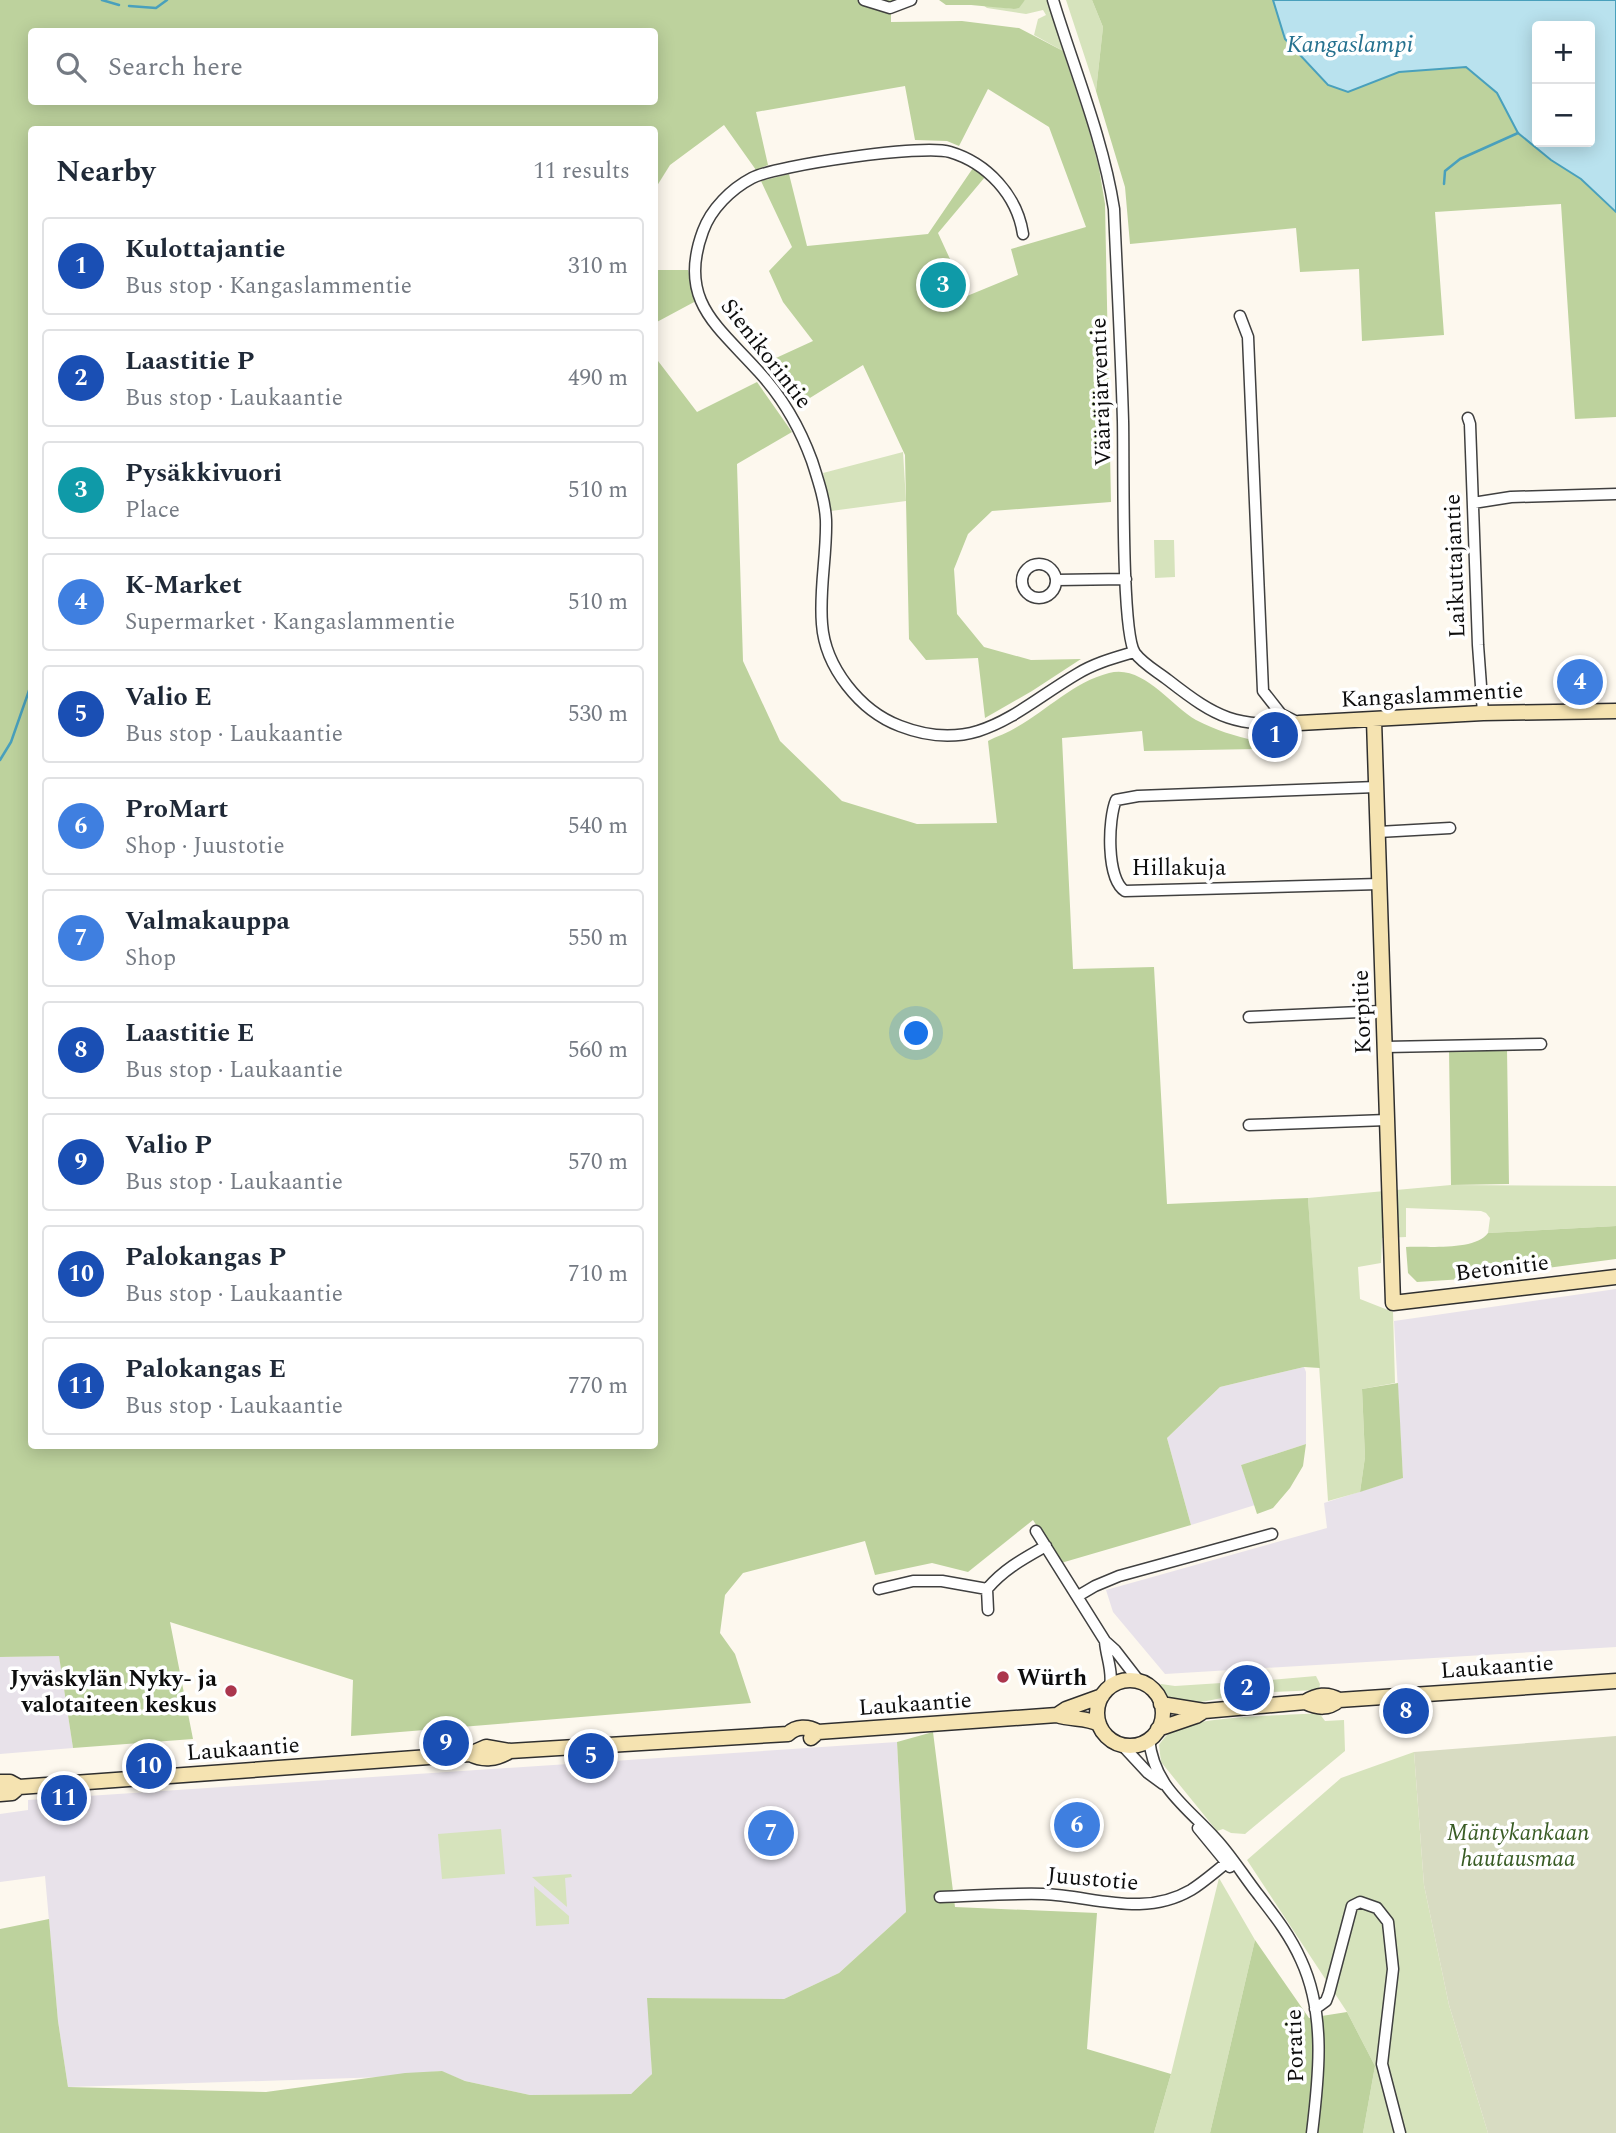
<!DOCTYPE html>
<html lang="en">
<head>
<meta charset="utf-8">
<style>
  body { margin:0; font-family:Spectral,serif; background:#f2f2f3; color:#1f2937 }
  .controls { position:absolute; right:21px; top:21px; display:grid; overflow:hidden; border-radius:7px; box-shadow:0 4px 18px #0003 }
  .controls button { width:63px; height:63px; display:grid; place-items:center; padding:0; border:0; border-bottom:2px solid #e0e1e3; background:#fff; color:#1f2937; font:35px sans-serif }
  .you { position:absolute; left:917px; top:1034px; width:24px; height:24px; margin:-18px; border:5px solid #fff; border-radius:50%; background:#1a73e8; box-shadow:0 0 0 10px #1a73e833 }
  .badge { display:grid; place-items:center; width:46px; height:46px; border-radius:50%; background:#ab364d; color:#fff; font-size:23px; font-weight:700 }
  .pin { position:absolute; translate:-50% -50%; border:4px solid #fff; box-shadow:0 2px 7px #0006 }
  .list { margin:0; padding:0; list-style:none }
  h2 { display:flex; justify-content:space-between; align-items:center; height:91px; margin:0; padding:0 28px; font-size:30px }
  h2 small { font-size:23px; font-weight:400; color:#747a83 }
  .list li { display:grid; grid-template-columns:46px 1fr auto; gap:21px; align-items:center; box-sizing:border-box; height:98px; margin:0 14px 14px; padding:0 14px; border:2px solid #e0e1e3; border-radius:7px }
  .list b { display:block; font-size:26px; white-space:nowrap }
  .list p { margin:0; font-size:23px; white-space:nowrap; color:#747a83 }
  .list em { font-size:23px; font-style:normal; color:#747a83 }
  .icon { flex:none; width:38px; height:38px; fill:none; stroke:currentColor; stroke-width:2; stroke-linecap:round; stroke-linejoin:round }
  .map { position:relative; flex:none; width:1616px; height:2133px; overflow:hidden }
  .search { position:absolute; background:#fff; box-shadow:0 4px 18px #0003; left:28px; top:28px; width:630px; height:77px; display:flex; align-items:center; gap:18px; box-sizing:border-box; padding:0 24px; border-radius:7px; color:#747a83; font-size:26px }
  .panel { position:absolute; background:#fff; box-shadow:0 4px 18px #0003; left:28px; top:126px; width:630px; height:1323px; border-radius:7px }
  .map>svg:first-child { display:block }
  .industrial { fill:#e8e2ea }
  .green { fill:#d6e3bc }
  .forest { fill:#bdd29d; fill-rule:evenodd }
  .cemetery { fill:#d8dcc2 }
  .water { fill:#b9e2ee; stroke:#49a0bc; stroke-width:2; fill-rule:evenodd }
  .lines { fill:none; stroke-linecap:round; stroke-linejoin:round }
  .stream { stroke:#49a0bc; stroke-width:2.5 }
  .street-casing { stroke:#404040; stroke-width:13 }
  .secondary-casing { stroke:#2f2f2f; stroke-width:17 }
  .street { stroke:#fff; stroke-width:10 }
  .secondary { stroke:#f5e3b1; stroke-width:14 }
  .poi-dot { fill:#ab364d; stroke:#fff; stroke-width:2.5 }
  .labels { text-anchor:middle; stroke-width:7; stroke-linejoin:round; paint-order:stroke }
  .street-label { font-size:23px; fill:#0d0d0d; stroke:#fff }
  .poi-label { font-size:23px; font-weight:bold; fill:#0d0d0d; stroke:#fff; text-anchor:start }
  .park-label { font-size:23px; font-style:italic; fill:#395c25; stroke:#fff }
  .water-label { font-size:24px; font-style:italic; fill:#25718f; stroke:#fff }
</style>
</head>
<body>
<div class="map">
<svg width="1616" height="2133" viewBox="0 0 1616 2133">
  <rect width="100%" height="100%" fill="#fdf8ee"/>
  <!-- industrial -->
  <path class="industrial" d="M1616,1289V1647L1165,1674L1113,1612L1106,1590L1327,1528L1324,1503L1403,1478L1394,1321Z
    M1304,1367L1306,1372V1444L1241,1465L1255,1505L1191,1525L1167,1438L1220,1387Z
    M59,1655L73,1748L0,1754V1657Z
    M897,1742L906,1912L839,1973L784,1999L648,1998L652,2074L631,2094L530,2095L465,2081L441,2071L385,2077L68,2087L58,2021L45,1876L0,1882V1814L28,1810V1800Z"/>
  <!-- green -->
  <path class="green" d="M1025,0H1047L1063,51L1034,35L1038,19L1046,15L1043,10L1026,14L987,8L983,5L1014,9Z
    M1066,0H1092L1103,27L1096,91Z
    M903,452L906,501L831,511L823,473Z
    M1154,540H1174L1175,577L1155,578Z
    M1451,1185L1616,1186V1226L1488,1233L1490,1218L1486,1213L1481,1211L1406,1208V1237L1382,1238L1381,1263L1358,1267L1360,1299L1393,1312L1395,1383L1362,1389L1365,1457L1360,1492L1328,1501L1308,1198Z
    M1316,1676L1320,1684L1319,1690L1273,1692L1270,1686H1245V1682Z
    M1237,1682H1239L1240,1688L1231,1689V1696C1205,1701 1176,1712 1158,1687L1161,1684L1175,1686Z
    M1319,1713L1325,1721L1344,1720L1345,1751L1245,1834L1231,1833L1223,1829L1217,1831L1161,1762L1159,1745C1163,1739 1167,1734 1174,1730C1203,1715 1284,1716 1319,1713Z
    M1414,1752L1424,1885L1449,2005L1488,2133H1363L1375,2066L1347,2012L1247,1860L1341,1778Z
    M501,1829L505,1874L442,1879L438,1834Z
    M571,1874L572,1877L565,1878L567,1907L532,1877Z
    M1219,1878L1255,1940L1210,2133H1154L1171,2074Z
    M534,1886L569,1916V1924L536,1926Z"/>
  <!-- forest -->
  <path class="forest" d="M0,0H900L891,10V22L962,21L1019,28L1063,51L1087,123L1099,168L1105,204L1111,502L992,511L968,534L954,569L957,614L984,647L1031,660L1081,659L1032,691L985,718L978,658L926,660L909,639L905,455L863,365L797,406L765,363L813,341L783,302L769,271L792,247L761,181L789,174L807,246L928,234L973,168L985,177L938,233L967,296L1018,275L1011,249L1086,227L1049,127L988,89L959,146L947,141L915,140L905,86L756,112L768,165L756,170L724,125L670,165L655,189L654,130H32V1446H654L655,357L697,412L757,382L792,432L737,464L743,661L780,741L842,801L917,824L997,823L988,741C997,736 1008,733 1017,727C1047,710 1074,682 1109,673C1143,664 1170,705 1196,720C1215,730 1235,736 1256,741L1257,749L1144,751L1142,731L1062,738L1073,969L1154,967L1167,1204L1308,1198L1320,1368L1304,1367L1220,1387L1167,1438L1191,1525L1061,1563L1033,1520L968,1572L932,1563L875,1575L865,1541L743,1573L725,1595L720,1633L735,1654L751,1703L351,1736L353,1680L170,1622L193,1739L73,1748L59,1656L0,1657ZM32,32H654V102H32Z
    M939,0H1025L1019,8L1014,9L971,5H946Z
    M1092,0H1273L1285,39L1348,92L1399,72L1466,67L1497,93L1518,133L1551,160L1581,179L1616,212V417L1575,419L1561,204L1435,212L1444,335L1362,341L1359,269L1300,272L1296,228L1130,244L1125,187L1096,91L1103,27Z
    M655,270H688L696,301L655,323Z
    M1507,1049L1509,1184L1451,1185L1449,1050Z
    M1616,1226V1259L1463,1279L1417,1282L1408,1273L1406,1247C1428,1246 1475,1251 1488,1233Z
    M1398,1383L1403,1478L1360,1492L1365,1457L1362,1389Z
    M1306,1444L1303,1466L1290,1488L1273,1508L1257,1514L1241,1465Z
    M933,1732L955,1907L1097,1913L1087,2049L1171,2074L1154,2133H0V1929L49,1919L58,2021L68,2087L266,2092L405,2073L442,2071L465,2081L530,2095L631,2094L652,2074L647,1998L784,1999L839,1973L906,1912L897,1742Z
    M1255,1940L1309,2018L1347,2012L1375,2066L1363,2133H1210Z"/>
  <!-- cemetery -->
  <path class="cemetery" d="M1616,1736V2133H1488L1449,2005L1424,1885L1414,1752Z"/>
  <!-- water -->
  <path class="water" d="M1273,0H1616V212L1581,179L1551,160L1518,133L1497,93L1466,67L1399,72L1348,92L1328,85L1285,39ZM1537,26H1590V142H1537Z"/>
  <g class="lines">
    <!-- stream -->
    <path class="stream" d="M102,0L119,5
      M129,6L156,8L167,0
      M1444,184L1445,171L1460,159L1518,133
      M0,760L11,742L32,682"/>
    <!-- street casing -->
    <g class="street-casing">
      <path id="street" d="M864,0L890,8L911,0
        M1053,0C1074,69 1103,138 1114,209C1117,280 1121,351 1123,421C1124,458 1121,633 1135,653C1143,664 1158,672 1168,680C1218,719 1235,727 1299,723
        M1023,234C1017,195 987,163 950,152C924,144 777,165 752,178C731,189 711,209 703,231C677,301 718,326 759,372C783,398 800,428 812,461C818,480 825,500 826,520C827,555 819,589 822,624C825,667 860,711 900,726C977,756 1016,710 1077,674C1095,663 1114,658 1134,652
        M1240,316L1248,337L1263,691L1281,714L1297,722
        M1468,418L1470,424L1478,645L1483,713
        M1473,503L1511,497L1616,494
        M1022 581a17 17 0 1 1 34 0a17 17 0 1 1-34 0Z
        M1056,580L1126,579
        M1376,787L1138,796L1116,800C1108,819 1106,879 1125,891L1379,884
        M1378,832L1450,828
        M1249,1017L1383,1011
        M1385,1047L1541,1044
        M1249,1125L1387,1120
        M1036,1531L1105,1641L1115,1650L1139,1681
        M879,1589L913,1581H942L987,1589
        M1078,1596L1095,1586L1119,1576L1272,1534
        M988,1610L987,1589C1004,1569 1023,1559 1046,1546
        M1105,1641C1106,1657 1113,1670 1110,1686
        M1149,1739C1154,1787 1186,1806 1215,1838C1231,1855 1243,1875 1257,1893C1274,1915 1290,1935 1301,1960C1326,2014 1319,2076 1312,2133
        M1122,1745L1148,1773L1163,1784
        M1198,1828L1230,1867
        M940,1897C974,1896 1009,1893 1043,1894C1094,1896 1143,1918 1191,1890C1204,1882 1217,1870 1229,1861
        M1315,2009L1326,2001L1329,1993L1352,1906L1360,1902L1377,1908L1388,1922L1393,1969L1382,2064L1400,2133"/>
    </g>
    <!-- secondary casing -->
    <g class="secondary-casing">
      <path id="secondary" d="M1374,720L1393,1303L1616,1277
        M1299,723L1483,713L1616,711
        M1097 1713a33 33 0 1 1 66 0a33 33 0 1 1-66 0Z
        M1305,1702C1318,1708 1328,1709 1339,1700
        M1161,1704L1204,1711L1305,1702C1317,1695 1327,1693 1339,1700L1616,1681
        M1057,1715L1066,1709L1102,1696
        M1158,1729L1196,1716L1204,1711
        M811,1738L818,1732L1057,1715C1072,1720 1086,1717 1099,1724
        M470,1754C484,1761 496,1759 510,1751
        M0,1782H10L19,1787L470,1754L486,1747L510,1751L788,1734C796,1726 808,1726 818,1732
        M0,1794L12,1793L19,1787"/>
    </g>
    <!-- street -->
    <use href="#street" class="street"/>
    <!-- secondary -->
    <use href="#secondary" class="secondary"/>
  </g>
  <!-- markers -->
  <g class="poi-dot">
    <circle cx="1003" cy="1677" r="7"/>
    <circle cx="231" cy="1691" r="7"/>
  </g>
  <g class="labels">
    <!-- street labels -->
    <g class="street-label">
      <text transform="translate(767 353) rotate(52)" y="8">Sienikorintie</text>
      <text transform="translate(1100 392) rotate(-92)" y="8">Vääräjärventie</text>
      <text transform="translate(1454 566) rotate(-92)" y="8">Laikuttajantie</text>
      <text transform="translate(1432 694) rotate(-3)" y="8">Kangaslammentie</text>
      <text x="1179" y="875">Hillakuja</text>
      <text transform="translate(1361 1012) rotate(-92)" y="8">Korpitie</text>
      <text transform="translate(1502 1267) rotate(-7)" y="8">Betonitie</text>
      <text transform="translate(1497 1666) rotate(-4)" y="8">Laukaantie</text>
      <text transform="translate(915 1703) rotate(-4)" y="8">Laukaantie</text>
      <text transform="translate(243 1748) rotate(-4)" y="8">Laukaantie</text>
      <text transform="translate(1093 1878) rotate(5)" y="8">Juustotie</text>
      <text transform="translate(1294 2046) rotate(-92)" y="8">Poratie</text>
    </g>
    <!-- poi labels -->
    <g class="poi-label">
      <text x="1017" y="1685">Würth</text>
      <text x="217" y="1686" text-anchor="end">Jyväskylän Nyky- ja<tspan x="217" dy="26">valotaiteen keskus</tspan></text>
    </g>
    <!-- park labels -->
    <g class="park-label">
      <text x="1518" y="1840">Mäntykankaan<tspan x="1518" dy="26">hautausmaa</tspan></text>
    </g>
    <!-- water labels -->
    <g class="water-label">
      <text x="1350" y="52">Kangaslampi</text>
    </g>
  </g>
</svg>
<div class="controls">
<button>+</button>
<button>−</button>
</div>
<div class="you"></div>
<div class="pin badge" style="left:1275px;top:735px;background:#1a4fb4">1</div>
<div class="pin badge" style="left:1247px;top:1688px;background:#1a4fb4">2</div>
<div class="pin badge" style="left:943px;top:285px;background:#0f9aa8">3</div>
<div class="pin badge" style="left:1580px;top:682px;background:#3f7fe0">4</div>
<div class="pin badge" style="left:591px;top:1756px;background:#1a4fb4">5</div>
<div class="pin badge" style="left:1077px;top:1825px;background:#3f7fe0">6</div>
<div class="pin badge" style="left:771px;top:1833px;background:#3f7fe0">7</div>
<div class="pin badge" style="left:1406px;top:1711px;background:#1a4fb4">8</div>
<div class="pin badge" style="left:446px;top:1743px;background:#1a4fb4">9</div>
<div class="pin badge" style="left:149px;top:1766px;background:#1a4fb4">10</div>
<div class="pin badge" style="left:64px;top:1798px;background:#1a4fb4">11</div>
<div class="search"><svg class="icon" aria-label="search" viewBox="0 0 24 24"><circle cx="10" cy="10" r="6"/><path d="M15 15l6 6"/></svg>Search here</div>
<section class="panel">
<h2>Nearby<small>11 results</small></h2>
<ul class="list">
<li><span class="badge" style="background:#1a4fb4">1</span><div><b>Kulottajantie</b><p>Bus stop · Kangaslammentie</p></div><em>310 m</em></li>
<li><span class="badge" style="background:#1a4fb4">2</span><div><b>Laastitie P</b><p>Bus stop · Laukaantie</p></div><em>490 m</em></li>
<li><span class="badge" style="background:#0f9aa8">3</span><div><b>Pysäkkivuori</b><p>Place</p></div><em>510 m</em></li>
<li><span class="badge" style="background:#3f7fe0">4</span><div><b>K-Market</b><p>Supermarket · Kangaslammentie</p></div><em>510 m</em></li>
<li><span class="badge" style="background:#1a4fb4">5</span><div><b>Valio E</b><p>Bus stop · Laukaantie</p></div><em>530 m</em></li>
<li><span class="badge" style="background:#3f7fe0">6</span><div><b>ProMart</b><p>Shop · Juustotie</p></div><em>540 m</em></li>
<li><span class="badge" style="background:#3f7fe0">7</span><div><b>Valmakauppa</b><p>Shop</p></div><em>550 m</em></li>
<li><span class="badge" style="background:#1a4fb4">8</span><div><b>Laastitie E</b><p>Bus stop · Laukaantie</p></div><em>560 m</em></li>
<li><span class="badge" style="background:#1a4fb4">9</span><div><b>Valio P</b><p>Bus stop · Laukaantie</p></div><em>570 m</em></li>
<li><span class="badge" style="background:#1a4fb4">10</span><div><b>Palokangas P</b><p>Bus stop · Laukaantie</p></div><em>710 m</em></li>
<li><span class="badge" style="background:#1a4fb4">11</span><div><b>Palokangas E</b><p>Bus stop · Laukaantie</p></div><em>770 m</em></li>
</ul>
</section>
</div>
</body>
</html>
